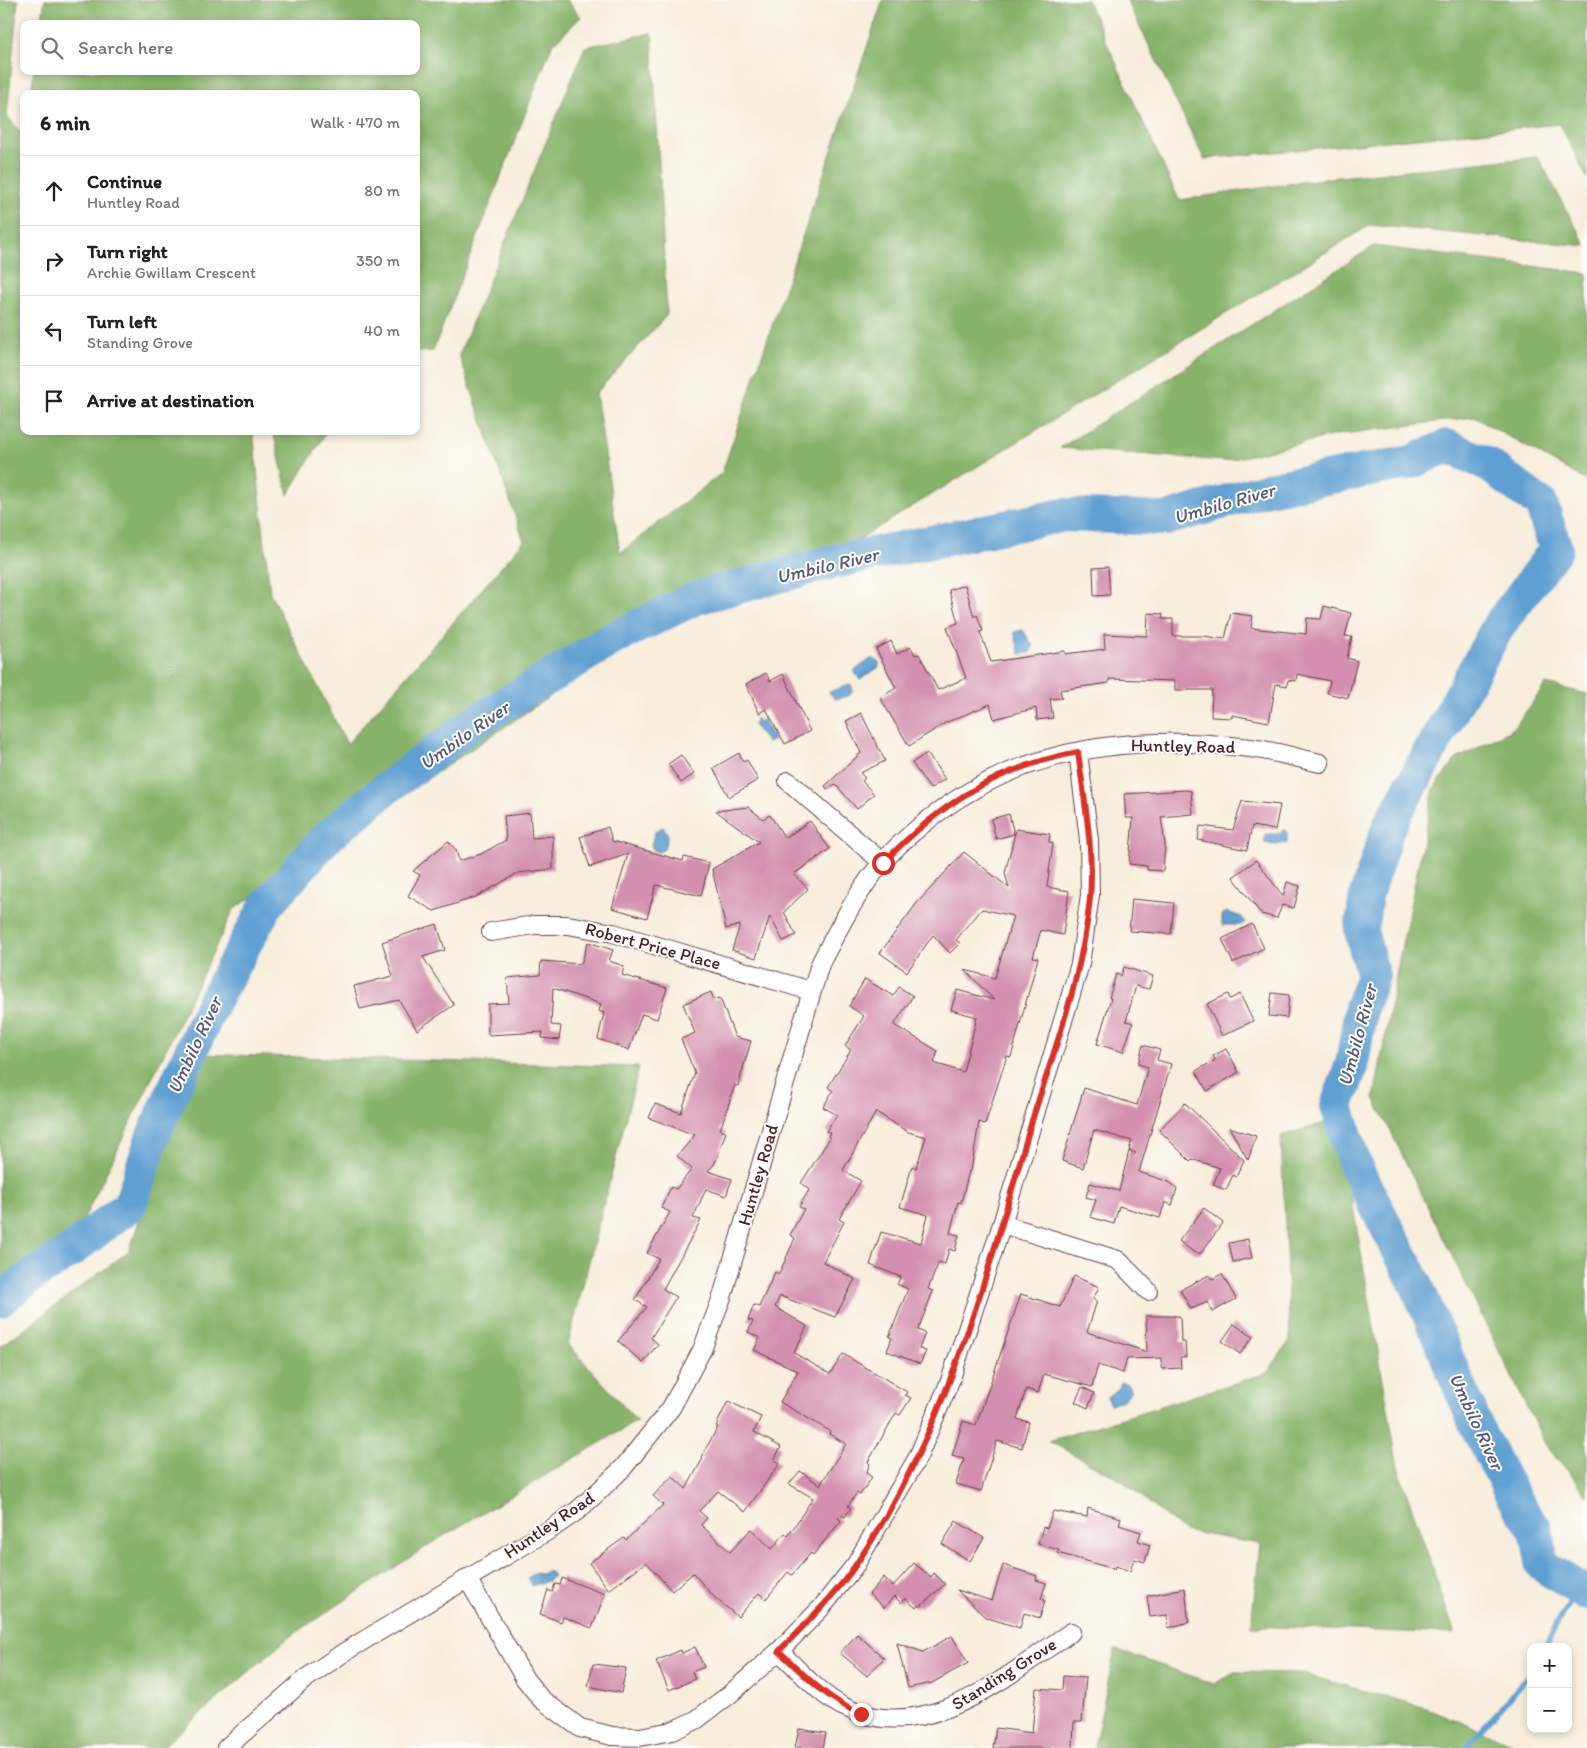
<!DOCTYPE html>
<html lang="en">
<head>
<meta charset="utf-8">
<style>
  body { margin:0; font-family:Itim,sans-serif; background:#f6f6f6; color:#202124 }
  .controls { position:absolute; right:15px; bottom:15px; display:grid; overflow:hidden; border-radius:10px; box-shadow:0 2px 8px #0003 }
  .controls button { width:45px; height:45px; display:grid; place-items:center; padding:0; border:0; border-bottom:1px solid #e0e0e0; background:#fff; color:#202124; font:25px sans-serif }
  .stop { position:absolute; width:15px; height:15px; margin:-11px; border:4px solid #d93025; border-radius:50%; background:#fff }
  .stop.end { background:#d93025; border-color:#fff; box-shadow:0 1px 5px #0008 }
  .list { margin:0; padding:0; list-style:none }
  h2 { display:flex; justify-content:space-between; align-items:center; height:65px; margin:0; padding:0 20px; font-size:21px }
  h2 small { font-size:16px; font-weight:400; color:#757577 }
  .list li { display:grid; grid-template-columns:32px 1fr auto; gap:15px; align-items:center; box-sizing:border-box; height:70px; padding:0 20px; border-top:1px solid #e0e0e0 }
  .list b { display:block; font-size:19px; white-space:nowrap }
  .list p { margin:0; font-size:16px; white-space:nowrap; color:#757577 }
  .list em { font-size:16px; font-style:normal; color:#757577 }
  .icon { flex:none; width:28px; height:28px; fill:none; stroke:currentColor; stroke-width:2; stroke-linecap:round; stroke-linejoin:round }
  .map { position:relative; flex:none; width:1587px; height:1748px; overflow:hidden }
  .search { position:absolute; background:#fff; box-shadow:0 2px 8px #0003; left:20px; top:20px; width:400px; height:55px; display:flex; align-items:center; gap:12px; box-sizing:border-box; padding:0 18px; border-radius:10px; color:#757577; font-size:19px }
  .panel { position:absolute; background:#fff; box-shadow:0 2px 8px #0003; left:20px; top:90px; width:400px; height:345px; border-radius:10px }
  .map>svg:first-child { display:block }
  .forest { fill:#86b269; stroke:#68684a }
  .water { fill:#5f9fd2; stroke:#545f7e }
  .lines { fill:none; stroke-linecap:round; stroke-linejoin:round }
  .stream { stroke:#5f9fd2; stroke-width:5.5 }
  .river { stroke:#5f9fd2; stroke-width:34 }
  .building { fill:#d38faf }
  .minor-casing { stroke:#643e46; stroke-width:20 }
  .minor { stroke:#fff; stroke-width:18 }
  .route { stroke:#d93025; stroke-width:6 }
  .labels { text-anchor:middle; stroke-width:4; stroke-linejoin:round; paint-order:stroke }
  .street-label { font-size:18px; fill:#4a1f2b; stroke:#fdfcf7 }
  .water-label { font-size:19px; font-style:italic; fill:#535976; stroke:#fdfcf7 }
</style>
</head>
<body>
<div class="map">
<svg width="1587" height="1748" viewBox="0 0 1587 1748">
  <rect width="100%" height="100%" fill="#fdfcf7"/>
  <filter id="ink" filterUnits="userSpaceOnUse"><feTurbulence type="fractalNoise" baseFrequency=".02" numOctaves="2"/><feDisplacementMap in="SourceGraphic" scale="10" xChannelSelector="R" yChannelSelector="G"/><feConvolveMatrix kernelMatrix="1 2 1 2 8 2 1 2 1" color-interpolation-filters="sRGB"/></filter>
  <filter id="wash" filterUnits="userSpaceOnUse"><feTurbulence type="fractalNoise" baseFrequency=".0096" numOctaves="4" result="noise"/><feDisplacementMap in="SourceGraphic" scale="20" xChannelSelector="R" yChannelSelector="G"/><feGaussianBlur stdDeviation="1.12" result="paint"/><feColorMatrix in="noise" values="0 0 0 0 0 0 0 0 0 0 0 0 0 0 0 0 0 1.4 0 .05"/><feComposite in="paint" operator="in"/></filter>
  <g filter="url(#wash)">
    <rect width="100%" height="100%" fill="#f8eddc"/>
    <!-- forest -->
    <path class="forest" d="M0,0H18L7,116L24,136V431H253L270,593L347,744L524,541L459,355L585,47L652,33L667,315L596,393L620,553L722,473L883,0H1087L1179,200L1329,178L1538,157L1586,246L1370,225L827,559L662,621L234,909L79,1229L0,1287Z
      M45,0H567L581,17L552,45L433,351L416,352V94H31L34,71H416V24H41Z
      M1127,0H1587V178L1560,124L1204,159Z
      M1374,246L1587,273V481L1474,417L1336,435L1225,461L1060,448Z
      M273,431H327L288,495Z
      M1546,684L1587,694V1496L1545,1444L1374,1098L1399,960L1434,788L1455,760L1514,728Z
      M195,1054L639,1067L568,1344L637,1421L435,1541L288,1638L161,1748H0V1347L129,1251Z
      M1338,1119L1398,1467L1455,1634L1251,1626L1260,1544L1184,1531L1124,1482L1049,1441L1267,1373L1290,1340L1281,1136Z
      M1115,1649L1214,1684L1234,1672L1299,1673L1427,1708L1523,1748H1094Z"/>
    <!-- water -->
    <path class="water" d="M1023,630L1033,646L1030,653L1020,654L1014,632Z
      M872,658L879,662V667L860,680L854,671Z
      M851,684L853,691L849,696L835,699L829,692Z
      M756,718L760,722L763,719L774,740L768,743L753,725Z
      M663,827L668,834L664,849L659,852L654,851L651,845L655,831Z
      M1283,830L1287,831V843L1276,845L1265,843V834H1277Z
      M1227,912L1242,917L1245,922L1241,925H1222V915Z
      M1121,1382L1127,1384L1132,1391L1123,1400L1111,1405L1107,1397L1119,1388Z
      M549,1570L554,1575L548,1581L532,1586L527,1578L535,1573L542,1574Z"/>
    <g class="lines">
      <!-- stream -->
      <path class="stream" d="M1545,1647L1576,1588
        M1465,1748L1531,1673"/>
      <!-- river -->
      <path class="river" d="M0,1300L37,1272L69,1252L130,1205L152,1138L213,1002L266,906L326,838L383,791L475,722L614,638L696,598L832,562L1064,515L1166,519L1268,489L1412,462L1447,446L1487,464L1541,504L1556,549L1499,625L1388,828L1366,895L1361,931L1373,976L1361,1008L1352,1064L1337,1106L1355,1166L1416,1284L1478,1430L1514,1499L1536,1530L1543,1566L1587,1594"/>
    </g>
    <g id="blocks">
      <!-- building -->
      <path class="building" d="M1108,567L1110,595L1094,596L1093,568Z
        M965,585L974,617L977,615L983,631L980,632L991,662L1065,651V654L1105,649L1104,634L1147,636L1148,613L1163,614L1162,619H1173V636H1203L1225,639L1231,613L1253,616L1251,628L1306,634L1307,618L1321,619L1324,606L1351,613L1345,636L1352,637L1347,658L1357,661L1348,698L1327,693L1330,681L1297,674L1296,681L1288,680L1287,686L1276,684L1269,722L1232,715V718L1211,717L1212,690H1175V681L1109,679V683L1060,690L1062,698L1050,699L1053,718L1037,720L1036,708L994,719L990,704L945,723L909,746L880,698L896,688L876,649L891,641L897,654L911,647L915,655L919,654L938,690L966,678L947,627L958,623L949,590Z
        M766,673L770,681L783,674L810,731L785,744L766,709L759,713L746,684Z
        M861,713L885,761L860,773L865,778L862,781L874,794L857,809L836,785L827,789L825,786L861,753L846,721Z
        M739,753L743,762L747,760L758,780L729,797L713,768Z
        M927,753L945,779L930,789L912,763Z
        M681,755L694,774L681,783L668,764Z
        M1186,790L1191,791L1193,814L1161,817L1165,845L1163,871L1147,870V866L1129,864L1133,818H1126L1124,794Z
        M1242,801L1280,805L1275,830L1252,826L1247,850L1198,840L1200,826L1233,830Z
        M748,807L763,819L770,815L785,838L810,821L830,849L794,874L808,889L784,912L796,935L783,941L770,916L756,958L732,950L740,925L726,929L712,869L759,842L716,811Z
        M530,813L532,838L553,836V869L518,873L476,897L434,911L408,896L420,875L413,871L448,841L456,850L459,861L481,854L506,840L504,816Z
        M1009,814L1014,834L996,839L991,819Z
        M608,827L612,841L683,861L684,857L709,863L701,896L656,885L647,918L612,908L628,854L590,867L580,837Z
        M1016,829L1050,834L1049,842L1053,843L1047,887L1069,891L1063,935L1041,930L1033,957L1038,958L1011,1057L1007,1056L985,1124L979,1122L971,1171H969L961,1203L958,1202L950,1233L959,1235L955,1251L949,1249L945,1264L939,1262L928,1289L933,1291L918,1330L925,1333L919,1349L926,1351L920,1364L887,1351L892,1338L889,1337L908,1289L897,1284L901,1277L870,1265L881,1232L921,1243L928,1215L900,1207L912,1166L916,1168L926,1137L908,1132L876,1112L843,1170L861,1181L839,1219L844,1222L823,1262L855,1279L835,1317L780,1296L775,1307L807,1326L794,1353L830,1374L843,1354L907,1392L905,1395L911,1398L900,1415L896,1413L868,1462L870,1464L866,1473L872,1477L860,1495L857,1493L848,1506L851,1508L845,1517L841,1515L838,1518L841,1521L813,1555L811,1553L792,1575L788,1572L766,1599L759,1593L738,1617L713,1596L693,1573L672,1591L646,1562L609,1590L589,1563L624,1538L626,1540L663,1505L653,1496L672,1476L686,1489L703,1458L701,1457L718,1427L716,1426L728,1401L761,1417L754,1432L781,1447L774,1460L780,1463L745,1512L718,1491L699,1511L707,1518L701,1525L730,1552L751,1529L772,1549L785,1533L788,1536L813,1498L789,1484L800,1471L820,1485L846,1444L829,1434L830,1431L780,1402L798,1371L754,1350L760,1338L748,1332L753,1321L748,1320L754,1305L759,1307L775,1272L779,1274L795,1238L790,1235L804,1209L799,1207L809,1190L801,1183L830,1138L828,1136L830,1133L826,1131L837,1115L823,1107L833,1091L828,1087L851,1050L845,1046L864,1016L849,1006L865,979L893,996L899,987L913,996L894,1025L938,1051L934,1063L963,1072L977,1017L951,1010L957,990L994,1000L965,970L995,978L1013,916L982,909L956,940L960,943L950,953L933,935L907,972L880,953L917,903L964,852L1009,888L1005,873Z
        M1256,860L1283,896L1287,882L1300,886L1294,908L1282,905L1277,918L1261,914L1233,877Z
        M1132,899L1174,903L1171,934L1129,931Z
        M437,924L445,950L423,957L454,1005L417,1030L399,1000L360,1009L354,986L393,976L382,942Z
        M1252,924L1264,948L1233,963L1222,939Z
        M588,942L613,950L609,961L624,966L622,975L667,988L657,1019L642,1014L629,1050L598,1039L604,1013L599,1011L601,1004L553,988L551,1025L561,1026L559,1040L542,1038L543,1032L488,1035V1004L509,1003L507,978L540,975L541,961L581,964Z
        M1124,967L1153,976L1149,989L1136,986L1126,1021L1133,1023L1123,1052L1097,1044L1111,998H1109L1116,974L1121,976Z
        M711,992L714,1000L720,998L735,1037L751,1041L738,1086L735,1085L720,1130L726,1132L715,1163L708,1171L732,1179L726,1196L706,1189L693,1218L701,1220L663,1289L676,1297L651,1338L658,1344L643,1363L618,1341L647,1307L635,1300L659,1259L647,1253L670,1212L661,1208L671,1187L676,1189L692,1169L677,1156L695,1135L649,1118L655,1104L681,1113L695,1073L681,1039L695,1033L683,1004Z
        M1272,993L1289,995L1287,1018L1269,1016Z
        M1228,994L1230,999L1240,994L1253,1021L1222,1036L1207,1004Z
        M1143,1045L1160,1050L1157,1060L1171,1064L1139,1172L1169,1182L1177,1188L1172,1205L1165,1202L1160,1218L1119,1206L1114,1224L1090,1217L1096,1200L1086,1197L1090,1183L1119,1191L1129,1151L1134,1155L1136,1153L1129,1150L1132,1141L1094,1130L1083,1168L1062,1161L1084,1088L1137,1105L1148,1067L1138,1064Z
        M1226,1049L1239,1072L1207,1091L1196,1071L1215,1060L1213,1056Z
        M1185,1103L1244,1160L1236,1177L1233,1175L1226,1190L1213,1185L1220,1168L1192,1159L1190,1161L1159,1130Z
        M1229,1127L1256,1136L1248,1160Z
        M1204,1208L1223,1223L1201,1253H1195L1179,1241Z
        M1248,1239L1252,1258L1233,1262L1229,1243Z
        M1222,1274L1236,1299L1212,1312L1208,1302L1191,1309L1180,1290L1209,1275L1212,1279Z
        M1074,1276L1099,1287L1093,1299L1097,1301L1087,1332L1147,1352L1146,1316H1180L1181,1342H1185L1186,1357H1180L1181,1368L1162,1369V1358L1127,1359L1123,1373L1098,1365L1092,1387L1044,1374L1038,1393L1026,1389L1017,1419L1029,1422L1022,1448L997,1441L981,1491L956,1484L964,1459L952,1456L963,1421L976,1425L1021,1294L1060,1307Z
        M1234,1324L1253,1337L1240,1354L1222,1341Z
        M1082,1387L1094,1393L1088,1408L1075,1402Z
        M1088,1508L1121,1518L1119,1525L1141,1532L1138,1541L1150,1545L1145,1562L1134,1559L1130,1571L1115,1566L1114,1569L1058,1553L1059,1550L1038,1544L1043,1527L1047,1528L1053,1511L1087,1517Z
        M956,1521L984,1538L970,1561L942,1544Z
        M914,1563L931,1577L934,1573L945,1584L920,1607L918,1605L916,1608L905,1598L901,1603L894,1596L884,1608L869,1594L884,1577L893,1586Z
        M1003,1565L1037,1576L1036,1580L1046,1583L1041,1599L1045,1600L1040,1618L1024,1613L1020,1628L985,1617L957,1590L992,1601Z
        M562,1578L605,1594L592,1628L563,1617L561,1622L540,1614L548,1590L552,1592L555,1584L560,1585Z
        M1185,1588L1189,1622L1168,1628L1167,1615L1150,1617L1147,1596Z
        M857,1634L884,1658L867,1676L840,1653Z
        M952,1636L968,1663L932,1683L908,1688L897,1643L923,1652Z
        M695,1647L704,1667L692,1672L695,1679L669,1690L656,1661L681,1650L682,1653Z
        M593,1664L626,1668L621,1693L588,1686Z
        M1063,1676L1086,1678L1082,1722H1074L1073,1748H993L996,1728L1032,1733L1036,1688L1062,1690Z
        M799,1729L826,1733L823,1748H795Z"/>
    </g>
  </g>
  <g filter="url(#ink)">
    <use href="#blocks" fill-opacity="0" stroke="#643e46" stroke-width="1"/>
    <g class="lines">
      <!-- minor casing -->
      <g class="minor-casing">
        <path id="minor" d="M788,781L883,863
          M491,932L534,925H568L613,933L811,991
          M1002,1224L1118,1260L1148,1291
          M467,1578L525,1679L541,1699L580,1728L612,1736L640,1737L672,1731L696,1720L729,1695L779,1651L822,1607L856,1564L918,1457L950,1381L1002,1224L1080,964L1090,895L1089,840L1078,752
          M779,1651C799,1670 818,1693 842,1706C925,1748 1006,1676 1071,1632
          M226,1748L305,1679L346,1651L551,1529L577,1511L599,1491L623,1468L671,1408L702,1350L722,1297L820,964C835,935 850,906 869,879C888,853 914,830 940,811C1030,745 1141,734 1250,748C1274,751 1297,758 1320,763"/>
      </g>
      <!-- minor -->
      <use href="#minor" class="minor"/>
    </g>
  </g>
  <g class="lines" filter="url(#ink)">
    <!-- route -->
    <path class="route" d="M861,1714C828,1700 805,1676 779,1651C806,1623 835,1596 857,1563C946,1432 987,1274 1031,1124C1054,1050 1083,975 1090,898C1094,849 1084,799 1078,752C996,768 941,803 883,863"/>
  </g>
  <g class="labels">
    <!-- street labels -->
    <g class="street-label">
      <text transform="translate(1183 746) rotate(1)" y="6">Huntley Road</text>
      <text transform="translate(653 946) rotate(15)" y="6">Robert Price Place</text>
      <text transform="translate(758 1175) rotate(-74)" y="6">Huntley Road</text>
      <text transform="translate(549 1525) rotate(-34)" y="6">Huntley Road</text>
      <text transform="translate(1004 1674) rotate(-32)" y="6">Standing Grove</text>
    </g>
    <!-- water labels -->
    <g class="water-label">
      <text transform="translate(1224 503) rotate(-16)" y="7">Umbilo River</text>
      <text transform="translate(827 565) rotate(-13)" y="7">Umbilo River</text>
      <text transform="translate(464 735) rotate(-35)" y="7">Umbilo River</text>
      <text transform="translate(1357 1035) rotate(-75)" y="7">Umbilo River</text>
      <text transform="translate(194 1045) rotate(-65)" y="7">Umbilo River</text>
      <text transform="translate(1477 1421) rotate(65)" y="7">Umbilo River</text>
    </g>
  </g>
</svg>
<div class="controls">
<button>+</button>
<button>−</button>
</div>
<div class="stop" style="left:883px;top:863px"></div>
<div class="stop end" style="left:861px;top:1714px"></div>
<div class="search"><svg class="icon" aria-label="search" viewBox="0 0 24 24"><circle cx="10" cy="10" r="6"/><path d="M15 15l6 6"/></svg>Search here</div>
<section class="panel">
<h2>6 min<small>Walk · 470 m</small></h2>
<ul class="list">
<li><svg class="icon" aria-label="ahead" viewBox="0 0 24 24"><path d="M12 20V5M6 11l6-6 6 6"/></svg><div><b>Continue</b><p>Huntley Road</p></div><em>80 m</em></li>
<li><svg class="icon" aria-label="right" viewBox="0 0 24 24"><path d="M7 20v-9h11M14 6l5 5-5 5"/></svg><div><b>Turn right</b><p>Archie Gwillam Crescent</p></div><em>350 m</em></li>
<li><svg class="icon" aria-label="left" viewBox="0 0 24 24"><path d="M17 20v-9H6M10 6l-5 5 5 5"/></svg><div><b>Turn left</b><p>Standing Grove</p></div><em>40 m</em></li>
<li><svg class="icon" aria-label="arrive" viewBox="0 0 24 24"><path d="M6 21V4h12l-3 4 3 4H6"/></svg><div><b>Arrive at destination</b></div></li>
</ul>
</section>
</div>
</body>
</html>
